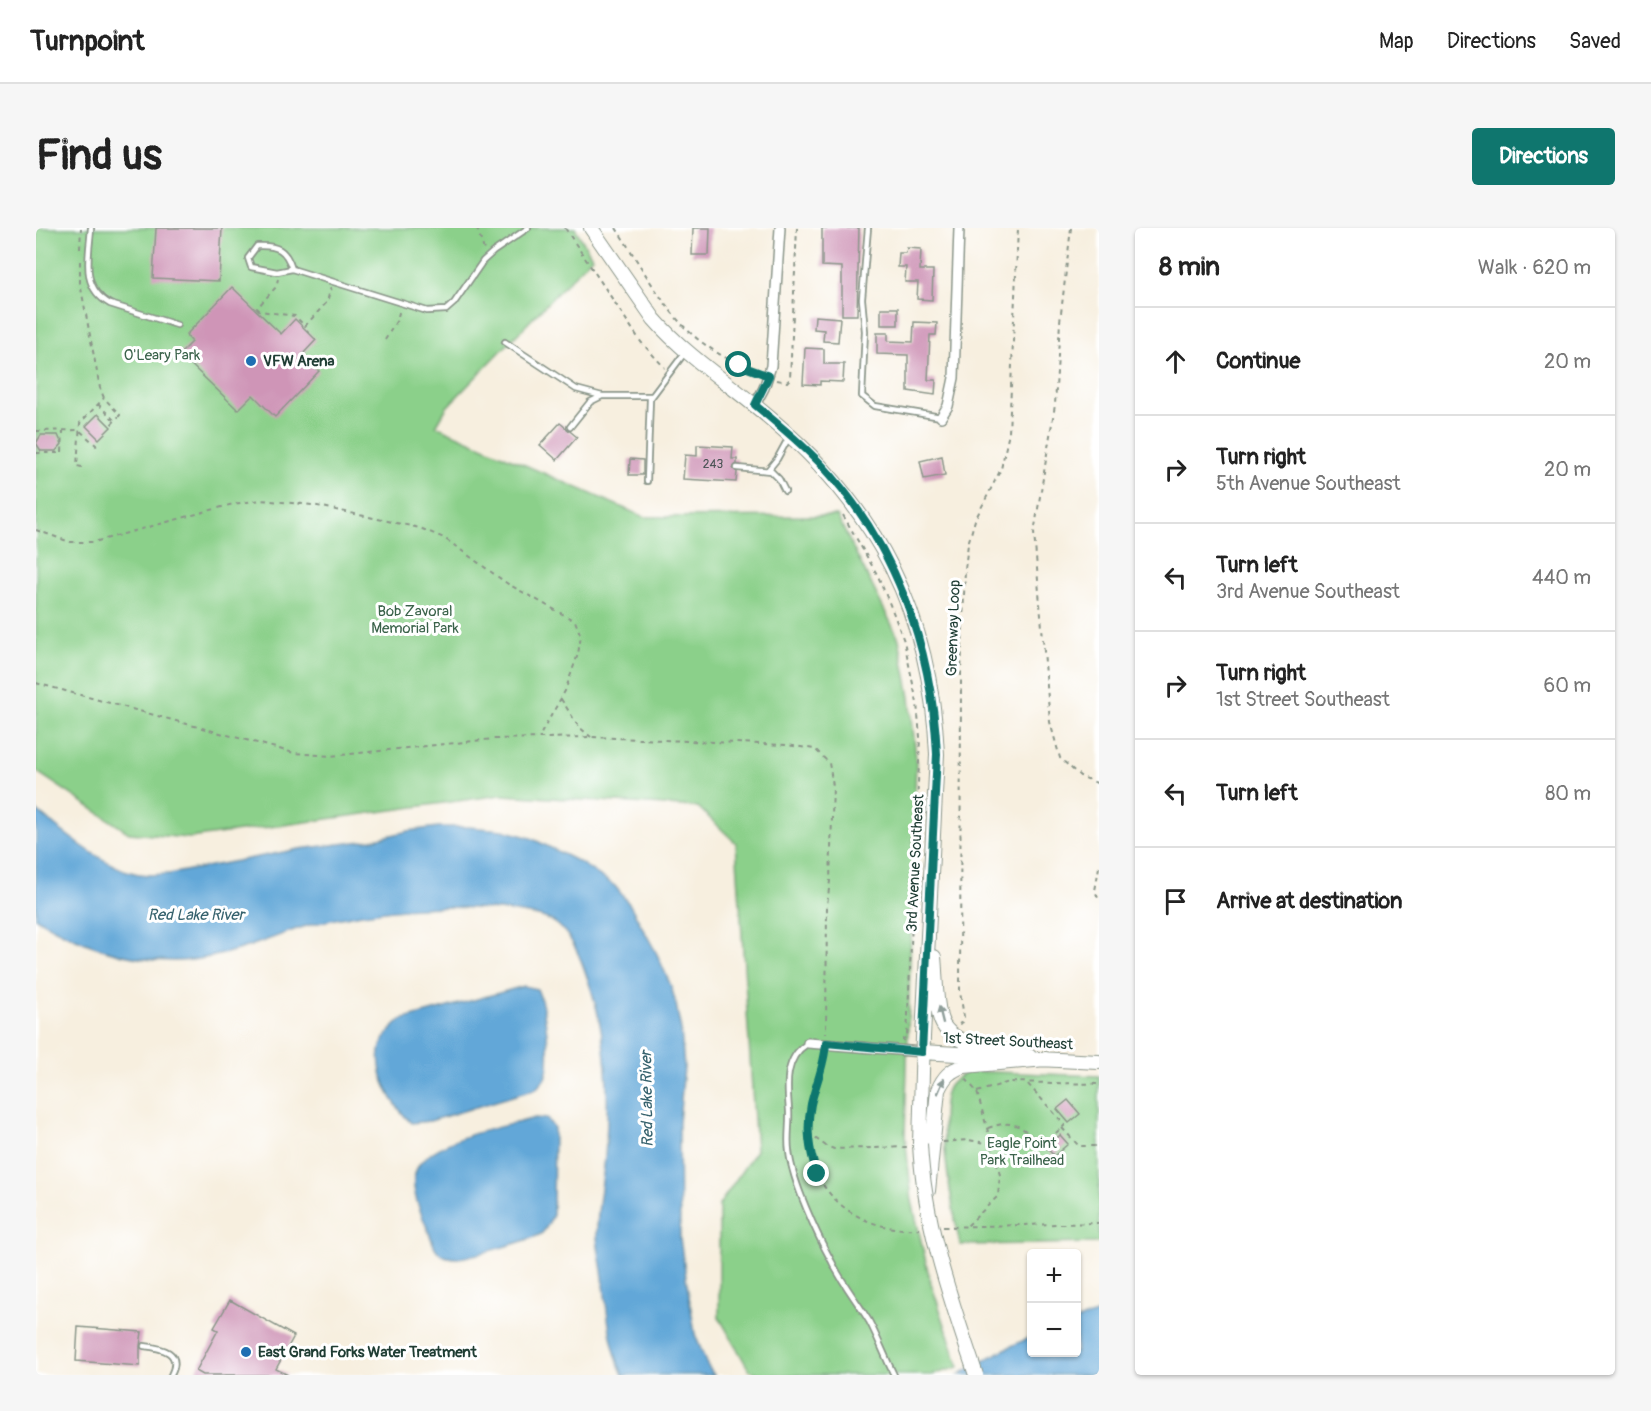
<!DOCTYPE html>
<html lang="en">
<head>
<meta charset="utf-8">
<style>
  body { margin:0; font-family:Pangolin,sans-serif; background:#f6f6f6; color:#222 }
  .controls { position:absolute; right:18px; bottom:18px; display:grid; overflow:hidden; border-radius:6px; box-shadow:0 2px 4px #0004 }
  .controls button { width:54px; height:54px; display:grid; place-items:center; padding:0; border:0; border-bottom:2px solid #e0e0e0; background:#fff; color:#222; font:30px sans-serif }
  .stop { position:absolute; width:18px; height:18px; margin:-14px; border:4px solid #0f766e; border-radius:50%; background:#fff }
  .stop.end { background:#0f766e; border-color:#fff; box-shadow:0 2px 6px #0008 }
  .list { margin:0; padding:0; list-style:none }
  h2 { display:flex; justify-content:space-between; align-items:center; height:78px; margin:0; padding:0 24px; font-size:26px }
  h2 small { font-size:20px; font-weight:400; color:#767676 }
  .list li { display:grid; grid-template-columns:39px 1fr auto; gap:18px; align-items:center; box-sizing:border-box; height:108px; padding:0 24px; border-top:2px solid #e0e0e0 }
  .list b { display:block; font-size:22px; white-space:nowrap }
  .list p { margin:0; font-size:20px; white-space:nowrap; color:#767676 }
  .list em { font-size:20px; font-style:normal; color:#767676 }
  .icon { flex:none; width:33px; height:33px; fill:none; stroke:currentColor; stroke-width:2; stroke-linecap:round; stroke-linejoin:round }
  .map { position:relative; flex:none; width:1063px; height:1147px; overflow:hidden; border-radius:6px }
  header { display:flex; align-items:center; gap:36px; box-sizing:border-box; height:84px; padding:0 30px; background:#fff; border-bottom:2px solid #e0e0e0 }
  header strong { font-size:28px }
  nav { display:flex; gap:33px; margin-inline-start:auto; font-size:21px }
  .intro { display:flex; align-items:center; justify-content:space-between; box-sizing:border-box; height:144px; padding:0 36px }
  h1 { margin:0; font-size:42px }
  .button { padding:15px 27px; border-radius:6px; background:#0f766e; color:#fff; font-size:21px; font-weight:700 }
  main { display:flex; gap:36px; padding:0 36px }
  aside { flex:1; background:#fff; border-radius:6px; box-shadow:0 2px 4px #0004 }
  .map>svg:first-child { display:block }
  .green { fill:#8bd08a; stroke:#55865f; stroke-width:1.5 }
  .water { fill:#62a7d8; stroke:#407286; stroke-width:1.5 }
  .building { fill:#cf95b7 }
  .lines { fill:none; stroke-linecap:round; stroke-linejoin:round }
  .lane-casing { stroke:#8b968a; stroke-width:8 }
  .street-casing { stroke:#8b968a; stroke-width:12 }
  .secondary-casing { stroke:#8b968a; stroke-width:16 }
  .path { stroke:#8b968a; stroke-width:2; stroke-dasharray:4.5 4.5; stroke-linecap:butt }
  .lane { stroke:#fff; stroke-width:4.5 }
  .street { stroke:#fff; stroke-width:9 }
  .secondary { stroke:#fff; stroke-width:14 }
  .secondary-bridge-casing { stroke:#8b968a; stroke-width:16; stroke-linecap:butt }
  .secondary-bridge { stroke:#fff; stroke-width:14 }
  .oneway { fill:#8f9e9a }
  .route { stroke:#0f766e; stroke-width:8 }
  .poi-dot { fill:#1f6fb2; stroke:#fff; stroke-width:2 }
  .labels { text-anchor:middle; stroke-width:6; stroke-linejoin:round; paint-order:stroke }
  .number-label { font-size:12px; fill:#4b5355 }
  .park-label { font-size:15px; fill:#3a624a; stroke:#fff }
  .poi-label { font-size:15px; font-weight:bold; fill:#1f3d34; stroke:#fff; text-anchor:start }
  .street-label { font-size:15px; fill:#1f3d34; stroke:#fff }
  .water-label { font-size:16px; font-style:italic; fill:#36626d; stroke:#fff }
</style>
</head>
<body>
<header>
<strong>Turnpoint</strong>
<nav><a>Map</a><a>Directions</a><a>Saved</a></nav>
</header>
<div class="intro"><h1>Find us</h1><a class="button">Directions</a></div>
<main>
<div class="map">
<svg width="1063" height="1147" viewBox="0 0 1063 1147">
  <rect width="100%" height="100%" fill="#fff"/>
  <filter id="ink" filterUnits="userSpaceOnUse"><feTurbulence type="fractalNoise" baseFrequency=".0167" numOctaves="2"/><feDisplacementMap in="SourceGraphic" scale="12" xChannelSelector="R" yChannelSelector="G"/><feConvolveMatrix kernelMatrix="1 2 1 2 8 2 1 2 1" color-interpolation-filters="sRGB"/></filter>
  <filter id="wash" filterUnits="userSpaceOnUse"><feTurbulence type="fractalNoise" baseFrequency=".008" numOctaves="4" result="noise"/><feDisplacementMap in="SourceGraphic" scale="24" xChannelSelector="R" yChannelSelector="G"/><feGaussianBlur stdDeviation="1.35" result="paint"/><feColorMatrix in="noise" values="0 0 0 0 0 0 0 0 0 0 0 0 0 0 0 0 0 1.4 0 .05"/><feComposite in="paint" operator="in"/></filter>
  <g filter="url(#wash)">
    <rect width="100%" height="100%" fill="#f7efdf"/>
    <!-- green -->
    <path class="green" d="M0,0H539L556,29L411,179L400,198L608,289L801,288L863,411L874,469L880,531L869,907L876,973L894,1052L923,1139L896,1147H725L713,1142L683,1089V977L720,922L700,615L662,579L465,567L153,610L93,605L0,543Z
      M931,843L1063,848V1015L924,1017C918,986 897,883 913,858C917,852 925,848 931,843Z"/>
    <!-- water -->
    <path class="water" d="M0,582C23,602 63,633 91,643C105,648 118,647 133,646L263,621L335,612L372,603L402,599H432L467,602L495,610L543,634L579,658L594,677L621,726L635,758L640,776L645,802L648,839L643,895L644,1011L659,1106L671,1137L678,1147H587C573,1116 571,1082 567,1049C565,1035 562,1022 561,1009C560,982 567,955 569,928C574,867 572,807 551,749C545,731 537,710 522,697C511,688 493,686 479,684C412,674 340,680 274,697C259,701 245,707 231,712C204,722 167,733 138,733C89,733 41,715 0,690Z
      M488,758L501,761C509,778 517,833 509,850C507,854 502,858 500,861L394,893L375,895C358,878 340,849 344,823C346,810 356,800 365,792Z
      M499,890L511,891L518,900L517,987C514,992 510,1002 505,1006C497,1011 432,1030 421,1030C418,1030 412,1029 408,1028C398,1024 396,1011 392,1002C383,981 367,948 389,930C417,906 464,900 499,890Z
      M1063,1085V1147H922L967,1122L995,1109L996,1124H1040L1041,1092Z"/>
    <g id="blocks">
      <!-- building -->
      <path class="building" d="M120,0H186L183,53L117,50Z
        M657,0H674L673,27H656Z
        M786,0H823L821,87H806V39L786,38Z
        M871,20L885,21L884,42H897L896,72L881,71L882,54H869L870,39H862L863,25H870Z
        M196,59L245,106L259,91L280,112L266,127L283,143L239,189L217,167L202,182L144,126L156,114L150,107Z
        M845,80H862V97H845Z
        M779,88L804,90L802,114L787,113L788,102L778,101Z
        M878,94L901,95L900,107H894L892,152H900L899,167L872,163V127L841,126V105H852V113L877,114Z
        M769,120L788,121V136H808L807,154L784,153V157L767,156Z
        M62,186L75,199L63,211L50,198Z
        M524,195L541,209L521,232L504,217Z
        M5,207H22L26,216L20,223H5L0,215Z
        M661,217L697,219L696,231H701V236L697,240L701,244L700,254L647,251L649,227L661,228Z
        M906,228L909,247L888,251L884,233Z
        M594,231L607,232V247H593Z
        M1032,872L1044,886L1033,895L1021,881Z
        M1024,907L1032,916L1018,928L1011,920Z
        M194,1072L258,1108L240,1141L252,1147H167L160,1143L182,1102L178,1100Z
        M42,1099L106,1104L104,1118V1138L40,1133Z"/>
    </g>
  </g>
  <g filter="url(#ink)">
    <use href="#blocks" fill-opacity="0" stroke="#8b968a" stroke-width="1.5"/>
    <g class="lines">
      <!-- lane casing -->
      <g class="lane-casing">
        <path id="lane" d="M55,0C53,30 44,59 74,76L141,97
          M832,0L826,71L829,103L826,168L839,178L905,189
          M256,41C250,21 241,17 221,18L212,30L215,39L241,44L256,41L391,83L410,82L418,75L447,33L457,24L492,0
          M469,114L540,161L566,168H615
          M534,199L554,174L566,168
          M701,240L735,243L743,251L749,263
          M732,242L741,231L753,209
          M611,253L614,171L650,123
          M771,816C748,830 751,858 753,882C754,896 751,910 753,923C756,953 781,1007 796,1034C806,1055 821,1073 833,1093C842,1110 849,1129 858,1147
          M108,1118C126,1120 147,1124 135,1147"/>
      </g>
      <!-- street casing -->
      <g class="street-casing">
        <path id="street" d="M719,177L728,160L735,138L744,0
          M905,189L912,178L918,150L923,0
          M772,815L886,824"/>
      </g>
      <!-- secondary casing -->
      <g class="secondary-casing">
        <path id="secondary" d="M555,0L618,91C652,130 696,157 735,191C842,281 895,386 901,526L887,809L884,916
          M898,729C900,748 899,770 904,789C911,820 966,822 993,828
          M886,824L956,828
          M1002,831L1063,834
          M892,963L902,862C908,849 914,842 928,838L1010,831"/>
      </g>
      <!-- path -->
      <path class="path" d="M441,0L448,22
        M529,0L605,114L629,140
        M580,0C601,31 630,85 658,108C677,124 699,136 722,144
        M1035,0L1024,94L1019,177L998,305L1014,494L1024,530L1044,548L1063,556
        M44,21L45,0
        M44,33V55L64,160L68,170L84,187L74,198
        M242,51L240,59L221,80L224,83L259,88L269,98L291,74L295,59
        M349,112L361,92L364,81
        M741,152L751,154L754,151L761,0
        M62,176L79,193
        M0,203L43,202L60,217L61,222
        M0,225H26L27,203
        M46,239L41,238L44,195L68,170
        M807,287L842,348L857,384L868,413L881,475L884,509L871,809L867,811V813
        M0,302L34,314H58L197,276L225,272L277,277L384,300L408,310L472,356L539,393L545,408L542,426L529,463L503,509
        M0,455L258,525L295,528L457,511L555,509L750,517L779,521L793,535L797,558L794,653L791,677L790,806
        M525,471L543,499L555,509
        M1063,639L1059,663L1063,672
        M923,796L927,794L928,789L924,764L925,446L929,341L932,316L939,292L965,241L973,205L982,0
        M789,827C783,851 773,875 772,899C769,964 823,1005 883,1001
        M930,851L941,864L964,947L962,968L931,998
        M941,864L973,854L1063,856
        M952,900C979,890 987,899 1005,918L1029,897L990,854
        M1026,900L1043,918H1063
        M772,905L790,918L798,921L872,919
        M907,914L933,912L955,916
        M907,999L1063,995"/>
      <!-- lane -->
      <use href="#lane" class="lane"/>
      <!-- street -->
      <use href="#street" class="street"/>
      <!-- secondary -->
      <use href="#secondary" class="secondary"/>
      <!-- secondary-bridge casing -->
      <g class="secondary-bridge-casing">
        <path id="secondary-bridge" d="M884,916C888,996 915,1072 940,1147"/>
      </g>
      <!-- secondary-bridge -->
      <use href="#secondary-bridge" class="secondary-bridge"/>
    </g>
    <!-- one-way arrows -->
    <defs><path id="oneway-solid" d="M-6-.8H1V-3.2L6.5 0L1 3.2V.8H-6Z" transform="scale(1.5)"/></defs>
    <g class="oneway">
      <use href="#oneway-solid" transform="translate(905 787) rotate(-104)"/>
      <use href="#oneway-solid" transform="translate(905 858) rotate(-67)"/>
    </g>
  </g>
  <g class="lines" filter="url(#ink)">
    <!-- route -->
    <path class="route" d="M703,137L733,148L719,177C741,195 764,214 784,235C859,315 896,417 901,526L886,824L790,815C789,836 780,855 775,876C770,901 773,922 781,946"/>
  </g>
  <!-- markers -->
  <g class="poi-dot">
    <circle cx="215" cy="133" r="6"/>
    <circle cx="210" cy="1124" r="6"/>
  </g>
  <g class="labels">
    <!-- number labels -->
    <g class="number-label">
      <text x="677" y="240">243</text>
    </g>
    <!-- park labels -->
    <g class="park-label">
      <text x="126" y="132">O'Leary Park</text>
      <text x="379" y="388">Bob Zavoral<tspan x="379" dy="17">Memorial Park</tspan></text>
      <text x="986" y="920">Eagle Point<tspan x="986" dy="17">Park Trailhead</tspan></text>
    </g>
    <!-- poi labels -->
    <g class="poi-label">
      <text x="227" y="138">VFW Arena</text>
      <text x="222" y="1129">East Grand Forks Water Treatment</text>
    </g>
    <!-- street labels -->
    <g class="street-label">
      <text transform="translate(917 400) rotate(-88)" y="5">Greenway Loop</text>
      <text transform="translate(879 635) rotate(-87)" y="5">3rd Avenue Southeast</text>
      <text transform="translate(972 813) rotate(3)" y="5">1st Street Southeast</text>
    </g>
    <!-- water labels -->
    <g class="water-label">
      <text x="160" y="692">Red Lake River</text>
      <text transform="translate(610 871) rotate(-91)" y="6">Red Lake River</text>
    </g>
  </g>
</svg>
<div class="controls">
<button>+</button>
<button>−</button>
</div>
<div class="stop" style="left:703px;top:137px"></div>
<div class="stop end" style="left:781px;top:946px"></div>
</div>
<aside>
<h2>8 min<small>Walk · 620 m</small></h2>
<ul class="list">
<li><svg class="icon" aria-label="ahead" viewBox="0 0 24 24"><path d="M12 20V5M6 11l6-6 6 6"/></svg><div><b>Continue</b></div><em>20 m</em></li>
<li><svg class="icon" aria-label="right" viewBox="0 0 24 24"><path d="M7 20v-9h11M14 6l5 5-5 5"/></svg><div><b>Turn right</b><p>5th Avenue Southeast</p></div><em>20 m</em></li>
<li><svg class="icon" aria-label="left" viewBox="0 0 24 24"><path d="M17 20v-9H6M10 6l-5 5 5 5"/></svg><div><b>Turn left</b><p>3rd Avenue Southeast</p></div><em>440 m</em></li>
<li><svg class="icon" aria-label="right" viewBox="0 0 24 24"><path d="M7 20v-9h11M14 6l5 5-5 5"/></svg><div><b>Turn right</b><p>1st Street Southeast</p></div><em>60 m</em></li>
<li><svg class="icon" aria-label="left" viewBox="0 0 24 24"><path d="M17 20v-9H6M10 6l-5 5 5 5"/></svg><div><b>Turn left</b></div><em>80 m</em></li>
<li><svg class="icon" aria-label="arrive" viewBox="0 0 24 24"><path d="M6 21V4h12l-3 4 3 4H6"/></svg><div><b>Arrive at destination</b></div></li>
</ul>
</aside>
</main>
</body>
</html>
